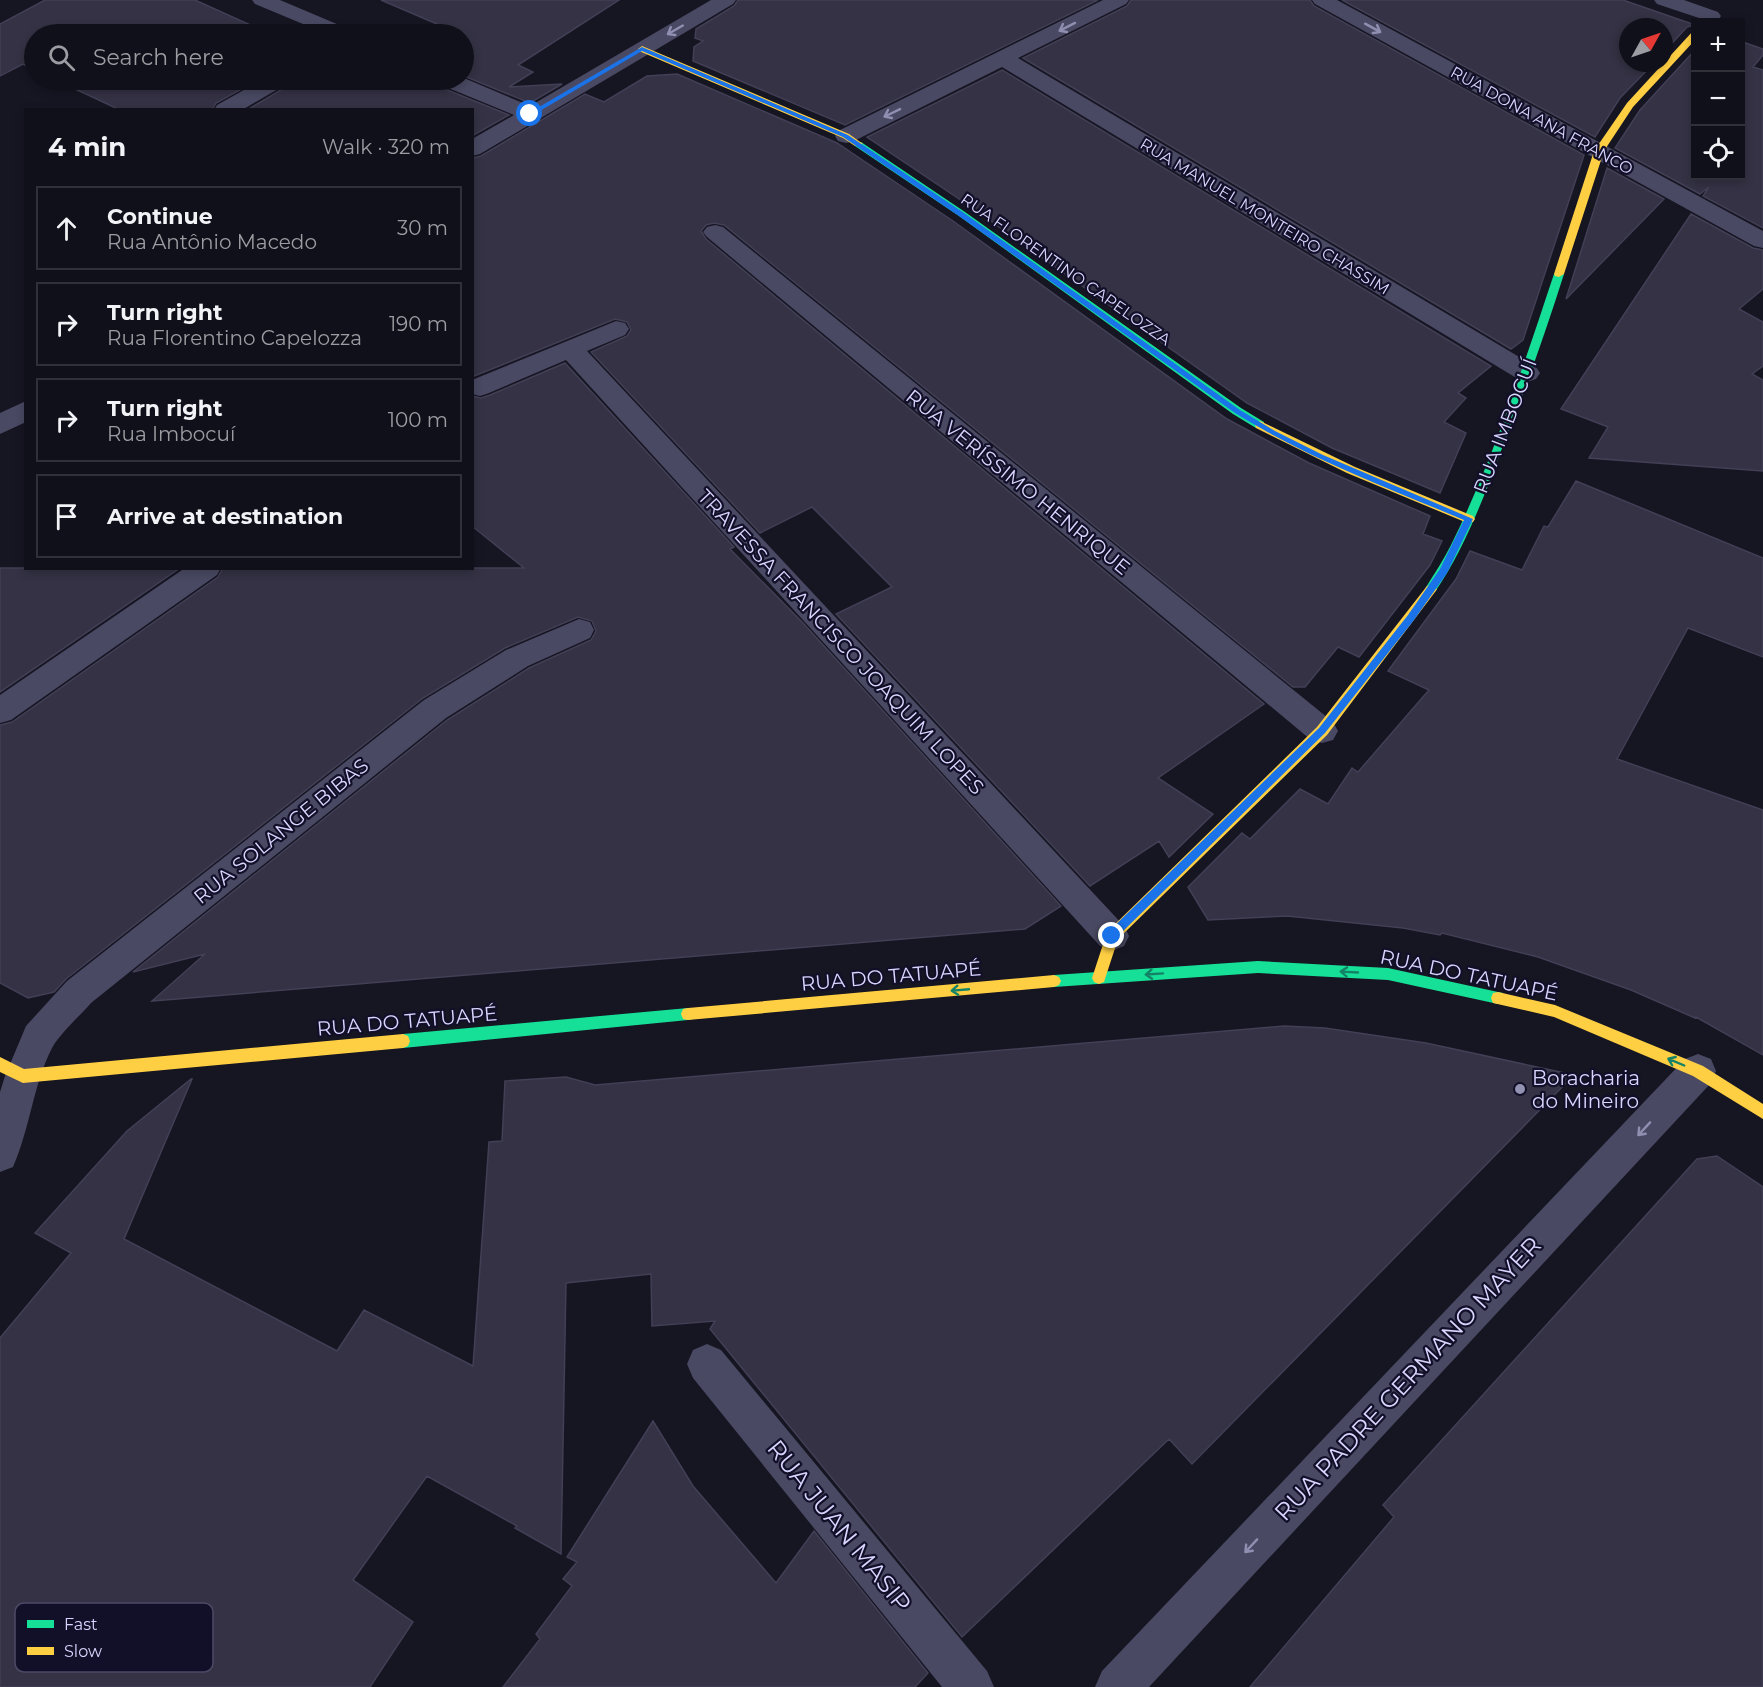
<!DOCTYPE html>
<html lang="en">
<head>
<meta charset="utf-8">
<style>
  body { margin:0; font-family:Montserrat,sans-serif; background:#191923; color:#f1f3f6 }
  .controls { position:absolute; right:18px; top:18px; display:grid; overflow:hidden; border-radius:0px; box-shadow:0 3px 9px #0003 }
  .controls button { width:54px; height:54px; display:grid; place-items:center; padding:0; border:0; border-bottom:2px solid #303039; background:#10101a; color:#f1f3f6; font:30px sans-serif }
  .compass { position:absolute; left:1619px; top:18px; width:54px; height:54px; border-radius:50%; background:#10101a; box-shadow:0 3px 9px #0003; rotate:50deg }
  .stop { position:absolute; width:18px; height:18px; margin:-14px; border:4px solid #1a73e8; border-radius:50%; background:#fff }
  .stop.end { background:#1a73e8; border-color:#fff; box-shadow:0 2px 6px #0008 }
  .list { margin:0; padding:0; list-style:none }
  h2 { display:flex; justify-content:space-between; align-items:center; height:78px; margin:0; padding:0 24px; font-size:26px }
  h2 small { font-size:20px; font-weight:400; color:#9c9da2 }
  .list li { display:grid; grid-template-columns:39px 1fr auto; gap:18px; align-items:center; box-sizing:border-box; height:84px; margin:0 12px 12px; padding:0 12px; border:2px solid #303039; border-radius:0px }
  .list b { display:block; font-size:22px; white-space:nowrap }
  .list p { margin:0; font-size:20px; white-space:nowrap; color:#9c9da2 }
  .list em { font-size:20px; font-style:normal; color:#9c9da2 }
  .icon { flex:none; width:33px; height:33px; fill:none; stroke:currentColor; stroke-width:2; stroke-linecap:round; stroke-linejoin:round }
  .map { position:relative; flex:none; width:1763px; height:1687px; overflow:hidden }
  .search { position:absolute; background:#10101a; box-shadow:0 3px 9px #0003; left:24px; top:24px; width:450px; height:66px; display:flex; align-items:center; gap:15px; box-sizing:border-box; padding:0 21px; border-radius:33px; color:#9c9da2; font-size:22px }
  .panel { position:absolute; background:#10101a; box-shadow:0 3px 9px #0003; left:24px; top:108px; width:450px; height:462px; border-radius:0px }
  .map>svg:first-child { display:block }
  .building { fill:#343244; stroke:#423f56; stroke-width:1.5 }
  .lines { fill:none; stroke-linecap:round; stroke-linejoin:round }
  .street { fill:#494963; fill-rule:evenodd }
  .fast { fill:#16e098; fill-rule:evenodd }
  .slow { fill:#ffcf43; fill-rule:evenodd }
  .oneway { stroke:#908fb1 }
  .oneway2 { stroke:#148266 }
  .route { fill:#1a73e8 }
  .poi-dot { fill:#9492b2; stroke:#120f28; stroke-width:2 }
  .labels { text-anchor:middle; stroke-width:4.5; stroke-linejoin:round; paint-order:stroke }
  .far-street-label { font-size:16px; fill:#d8d5ff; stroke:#120f28 }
  .street-label { font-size:20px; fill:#d8d5ff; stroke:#120f28 }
  .poi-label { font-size:20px; fill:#d8d5ff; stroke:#120f28; text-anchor:start }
  .near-street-label { font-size:24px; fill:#d8d5ff; stroke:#120f28 }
  .key { fill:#120f28; stroke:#4d4a68; stroke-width:1.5 }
  .key-label { font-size:16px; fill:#d8d5ff }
</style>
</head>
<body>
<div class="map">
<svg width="1763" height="1687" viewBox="0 0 1763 1687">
  <rect width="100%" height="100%" fill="#161522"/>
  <!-- building -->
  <path class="building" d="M45,0H195L257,28L248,33L252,34H34V70L23,64L0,76V24Z
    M381,0H619L518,65L533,72L509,87L562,84L530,103L464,76V34H455L458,33Z
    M738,0H1098L845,125L693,61L694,47L703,41L695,38L696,29L734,6Z
    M1131,0H1310L1314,6L1584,155L1523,340L1511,349L1023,58L1127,6Z
    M1342,0H1623L1695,25L1687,27L1664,52V27H1628V63H1654L1620,98L1595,137Z
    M1740,41L1763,49V55L1753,67L1763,70V228L1703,196L1709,187L1700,194L1615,148L1640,110L1695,50V176H1740Z
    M1002,70L1491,366L1458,393L1466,398L1444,422L1466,433L1440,493L1332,448L1247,403L971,207L867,137Z
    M677,74L837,143L953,221L1227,419L1309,463L1430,516L1423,534L1442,541L1430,565L1359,657L1338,647L1305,687H1293L724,225L714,223L706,225L701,231L706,239L1264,704L1158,778L1213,814L1169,857L1159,841L1090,886L836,614L892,587L812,507L760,533L591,352L627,336L631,330L627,322L615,319L472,377V158L481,156L585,94L604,102L647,76Z
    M56,80H258L216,103L212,110H120Z
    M290,80H352L367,86L379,80H437L440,87L509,115L472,136V110H247L286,87Z
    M1607,168L1664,199L1566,299Z
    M1691,214L1753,248L1763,250V289L1739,309L1763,322V366L1752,374L1763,380V471L1589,458L1608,427L1561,409Z
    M565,363L734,547L730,549L803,623L1061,906L1025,929L152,1001L205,954L133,972L447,720L529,668L591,640L596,631L592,621L578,617L505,648L423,698L66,979L54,992L28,998L0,983V725L12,722L218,577L223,568H524L472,526V396L481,398L490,395Z
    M1576,481L1763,558V657L1688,628L1617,759L1763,810V1055L1696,1017L1695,1018L1631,990L1538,957L1442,933L1440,935L1403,928L1287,916L1208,920L1188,887L1242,833L1250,839L1300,789L1328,804L1352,768L1358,772L1429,690L1388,671L1456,579L1470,551L1522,570L1544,526L1548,527Z
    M0,568H180L0,692Z
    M1284,1026L1325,1028L1426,1043L1574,1075L1192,1464L1169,1439L962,1637L710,1329L715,1321L652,1326L651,1274L566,1283L561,1554L515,1528L517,1526L427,1476L353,1580L413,1622L370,1687H0V1338L71,1253L35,1233L127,1131L191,1079H192L124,1239L337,1351L364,1310L473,1366L489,1142L502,1141L505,1081L566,1077L595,1085Z
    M1717,1156L1763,1187V1687H1250L1394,1517L1383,1505L1697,1159Z
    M653,1421L693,1486L776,1583L814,1531L928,1673L915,1687H503L540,1639L536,1634L572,1586L563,1579L577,1562L567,1557Z"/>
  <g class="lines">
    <!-- street -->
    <path class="street" d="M252,0H280L351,30L354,34H327L255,4Z
      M711,0H736L733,4L480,154L472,156V139L514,115L441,85L439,80L464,78L530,106Z
      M1103,0H1129L1126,4L1018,58L1536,367L1540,373L1536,379L1527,382L1518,379L1002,67L854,141L846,143L838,141L835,136L838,131Z
      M1312,0H1337L1763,231V248L1754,246L1315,4Z
      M1654,0H1684L1718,12L1721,16L1718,20L1711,22L1657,4Z
      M262,80H288L285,85L242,110H214L217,105Z
      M715,225L723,227L1333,722L1338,731L1333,740L1322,743L1311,740L707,237L703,232L707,227Z
      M616,321L625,323L629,329L625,335L587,351L1124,926L1129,936L1124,946L1112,951L1100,946L566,360L489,393L480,396L472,394V380Z
      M26,401V422L0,434V413Z
      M185,568H221L217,575L11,720L0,723V695Z
      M579,619L590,622L594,630L590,638L528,666L446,718L91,1003C79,1017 61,1032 52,1048C33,1085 30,1129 13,1167L0,1172V1092L5,1076L26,1026L67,981L424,700L506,650Z
      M1698,1054L1711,1059L1716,1071L1711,1083L1149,1687H1095L1102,1671L1685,1059Z
      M707,1344L721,1350L987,1671L994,1687H942L693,1378L687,1364L693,1350Z"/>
    <!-- fast -->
    <path class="fast" d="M855,142H861L965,212L1241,408L1264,422V428H1256L1233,414L959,216L855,146Z
      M1559,271L1564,274C1545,334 1524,393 1501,451C1483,500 1464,549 1435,592H1427L1425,589C1434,574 1443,561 1451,545C1493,460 1524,364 1554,274Z
      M1258,961L1388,968L1498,992L1503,993L1505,998L1503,1003L1498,1004L1388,980L1258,973L1054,987L1049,985L1047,981L1049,977L1054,975Z
      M688,1008L693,1009L695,1014L693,1019L688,1020L403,1048L398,1046L396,1041L398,1036L403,1034Z"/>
    <!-- slow -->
    <path class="slow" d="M1693,31H1696V39L1633,107L1604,151L1564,274L1559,277L1555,276L1554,274L1594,151L1627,103Z
      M642,46L849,134L863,144L855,146L843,138L639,51L638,49Z
      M1260,421L1355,467L1473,516L1475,519L1473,522H1465L1347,473L1256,428L1255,425Z
      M1431,585L1437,589L1435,592L1327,735L1118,939L1104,982L1099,984L1094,982L1092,978L1107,932L1317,727L1427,586Z
      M1054,975L1059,977L1061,981L1059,985L1054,987L688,1020L683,1019L681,1014L683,1009L688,1008Z
      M1498,992L1555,1005L1703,1066L1763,1104V1119L1693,1076L1554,1017L1493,1003L1491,998L1493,993Z
      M403,1034L408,1036L410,1041L408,1046L403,1048L23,1083L0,1072V1057L24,1069Z"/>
  </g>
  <!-- one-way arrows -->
  <defs><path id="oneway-shaft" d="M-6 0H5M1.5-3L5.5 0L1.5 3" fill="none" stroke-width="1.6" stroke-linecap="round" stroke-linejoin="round" transform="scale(1.5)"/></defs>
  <g class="oneway">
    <use href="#oneway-shaft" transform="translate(1067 27) rotate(153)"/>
    <use href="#oneway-shaft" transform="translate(1373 28) rotate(29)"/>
    <use href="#oneway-shaft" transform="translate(675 30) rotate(150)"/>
    <use href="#oneway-shaft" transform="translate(892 113) rotate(154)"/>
    <use href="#oneway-shaft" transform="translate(1644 1129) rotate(133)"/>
    <use href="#oneway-shaft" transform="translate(1251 1546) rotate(133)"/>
  </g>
  <g class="oneway2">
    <use href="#oneway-shaft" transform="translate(1349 972) rotate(-177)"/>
    <use href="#oneway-shaft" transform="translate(1154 974) rotate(176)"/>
    <use href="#oneway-shaft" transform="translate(960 990) rotate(175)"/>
    <use href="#oneway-shaft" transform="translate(1676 1062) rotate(-157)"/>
  </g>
  <!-- route -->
  <path class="route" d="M642,47L848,135L964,213L1240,410L1275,431L1323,455L1473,519L1447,573L1414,620L1325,733L1115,939H1108V932L1319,728L1408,615L1440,569L1464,520C1386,487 1307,458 1235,413L959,216L843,137L642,51L533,115L527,114Z"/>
  <!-- markers -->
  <circle class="poi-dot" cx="1520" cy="1089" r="6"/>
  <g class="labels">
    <!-- far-street labels -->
    <g class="far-street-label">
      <text transform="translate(1542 120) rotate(29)" y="6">RUA DONA ANA FRANCO</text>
      <text transform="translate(1265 216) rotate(31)" y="6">RUA MANUEL MONTEIRO CHASSIM</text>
      <text transform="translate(1066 269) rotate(35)" y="6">RUA FLORENTINO CAPELOZZA</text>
    </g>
    <!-- street labels -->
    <g class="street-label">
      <text transform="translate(1505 426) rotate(-69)" y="7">RUA IMBOCUÍ</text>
      <text transform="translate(1018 482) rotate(39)" y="7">RUA VERÍSSIMO HENRIQUE</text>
      <text transform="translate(841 642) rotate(47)" y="7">TRAVESSA FRANCISCO JOAQUIM LOPES</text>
      <text transform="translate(281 831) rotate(-39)" y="7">RUA SOLANGE BIBAS</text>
      <text transform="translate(1469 975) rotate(12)" y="7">RUA DO TATUAPÉ</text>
      <text transform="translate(891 976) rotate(-5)" y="7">RUA DO TATUAPÉ</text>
      <text transform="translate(407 1021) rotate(-5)" y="7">RUA DO TATUAPÉ</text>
    </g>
    <!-- poi labels -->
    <g class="poi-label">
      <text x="1532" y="1085">Boracharia<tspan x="1532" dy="23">do Mineiro</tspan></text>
    </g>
    <!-- near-street labels -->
    <g class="near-street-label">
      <text transform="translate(1408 1379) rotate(-47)" y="8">RUA PADRE GERMANO MAYER</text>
      <text transform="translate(839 1526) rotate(51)" y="8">RUA JUAN MASIP</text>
    </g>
  </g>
  <!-- legend -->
  <rect x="15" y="1603" width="198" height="69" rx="9" class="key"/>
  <rect x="27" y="1620" width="27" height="8" fill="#16e098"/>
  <rect x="27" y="1647" width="27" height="8" fill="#ffcf43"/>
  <g class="key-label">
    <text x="64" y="1630">Fast</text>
    <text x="64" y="1657">Slow</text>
  </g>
</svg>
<div class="controls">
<button>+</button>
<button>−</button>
<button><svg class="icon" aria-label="locate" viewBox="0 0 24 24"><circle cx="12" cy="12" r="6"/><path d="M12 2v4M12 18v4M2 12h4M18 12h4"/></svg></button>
</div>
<svg class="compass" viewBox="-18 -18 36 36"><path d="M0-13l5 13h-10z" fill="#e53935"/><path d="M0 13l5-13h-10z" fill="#9c9da2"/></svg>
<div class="stop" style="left:530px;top:114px"></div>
<div class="stop end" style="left:1112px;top:936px"></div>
<div class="search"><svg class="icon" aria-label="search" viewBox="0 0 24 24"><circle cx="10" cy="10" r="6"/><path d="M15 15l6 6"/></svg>Search here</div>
<section class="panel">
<h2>4 min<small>Walk · 320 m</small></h2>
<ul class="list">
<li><svg class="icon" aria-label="ahead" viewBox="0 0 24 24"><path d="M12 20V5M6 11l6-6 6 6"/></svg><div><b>Continue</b><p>Rua Antônio Macedo</p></div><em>30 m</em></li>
<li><svg class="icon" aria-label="right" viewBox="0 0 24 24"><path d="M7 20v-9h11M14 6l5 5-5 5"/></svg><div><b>Turn right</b><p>Rua Florentino Capelozza</p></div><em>190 m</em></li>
<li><svg class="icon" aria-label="right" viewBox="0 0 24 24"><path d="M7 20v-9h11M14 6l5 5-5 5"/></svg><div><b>Turn right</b><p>Rua Imbocuí</p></div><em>100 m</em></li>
<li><svg class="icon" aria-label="arrive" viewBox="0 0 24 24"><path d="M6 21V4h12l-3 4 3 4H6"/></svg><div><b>Arrive at destination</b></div></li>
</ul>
</section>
</div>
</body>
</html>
